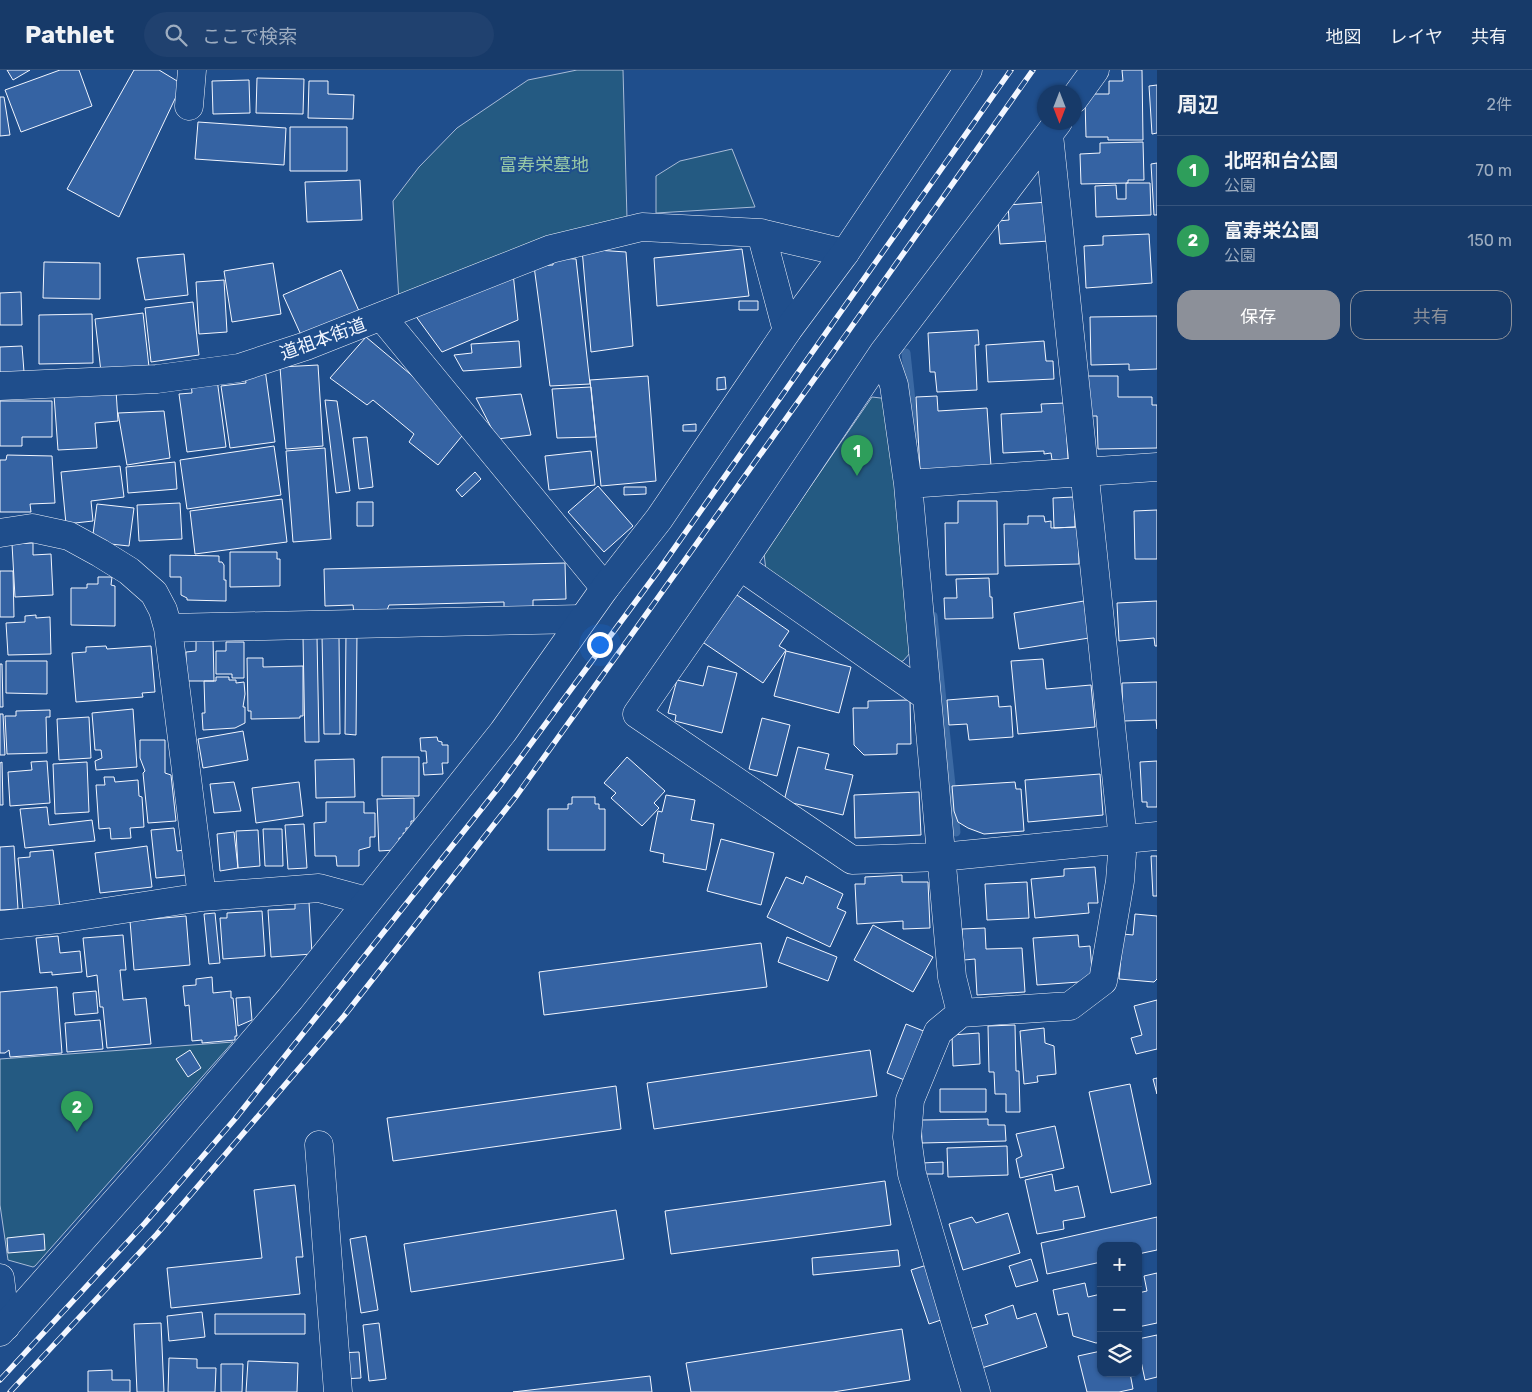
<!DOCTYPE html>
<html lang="ja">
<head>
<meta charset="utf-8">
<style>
  body { margin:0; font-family:Rubik,"Noto Sans JP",sans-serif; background:#20416f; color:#f1f3f6 }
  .controls { position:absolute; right:15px; bottom:15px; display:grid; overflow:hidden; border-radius:10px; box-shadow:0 1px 4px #0004 }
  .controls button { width:45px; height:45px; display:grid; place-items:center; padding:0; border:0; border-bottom:1px solid #36547d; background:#173a69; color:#f1f3f6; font:25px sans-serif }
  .compass { position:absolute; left:1037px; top:15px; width:45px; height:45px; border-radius:50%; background:#173a69; box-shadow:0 1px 4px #0004; rotate:180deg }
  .you { position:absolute; left:599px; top:574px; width:18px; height:18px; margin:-12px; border:4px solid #fff; border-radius:50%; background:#1a73e8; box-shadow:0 0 0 8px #1a73e833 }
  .badge { display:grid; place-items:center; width:32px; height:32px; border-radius:50%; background:#8c9099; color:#fff; font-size:16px; font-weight:700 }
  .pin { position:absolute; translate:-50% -41px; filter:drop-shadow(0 1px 2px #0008) }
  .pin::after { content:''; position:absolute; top:26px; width:18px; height:15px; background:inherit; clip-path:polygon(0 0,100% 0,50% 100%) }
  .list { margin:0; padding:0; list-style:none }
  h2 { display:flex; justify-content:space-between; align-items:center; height:65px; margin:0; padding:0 20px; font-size:21px }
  h2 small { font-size:16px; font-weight:400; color:#9eadc0 }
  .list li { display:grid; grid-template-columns:32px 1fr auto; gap:15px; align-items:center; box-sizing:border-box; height:70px; padding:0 20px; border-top:1px solid #36547d }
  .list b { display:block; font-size:19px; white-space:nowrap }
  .list p { margin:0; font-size:16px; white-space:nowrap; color:#9eadc0 }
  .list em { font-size:16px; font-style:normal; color:#9eadc0 }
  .actions { display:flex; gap:10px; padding:15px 20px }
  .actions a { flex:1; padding:11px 0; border:1px solid #8c9099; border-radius:15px; text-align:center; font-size:18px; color:#8c9099 }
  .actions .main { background:#8c9099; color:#fff }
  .icon { flex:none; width:28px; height:28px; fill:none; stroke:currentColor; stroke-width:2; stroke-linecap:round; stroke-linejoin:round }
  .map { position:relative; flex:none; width:1157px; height:1322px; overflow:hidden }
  header { display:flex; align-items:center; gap:30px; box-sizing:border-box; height:70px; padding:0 25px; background:#173a69; border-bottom:1px solid #36547d }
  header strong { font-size:24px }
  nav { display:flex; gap:28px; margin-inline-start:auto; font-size:18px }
  .search { width:350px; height:45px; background:#20416f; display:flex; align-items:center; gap:12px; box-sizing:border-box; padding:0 18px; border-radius:28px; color:#9eadc0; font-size:19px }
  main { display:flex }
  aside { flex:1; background:#173a69 }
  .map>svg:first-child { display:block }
  .green { fill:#245a82; stroke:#a8bbd7 }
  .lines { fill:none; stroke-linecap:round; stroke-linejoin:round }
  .stream { stroke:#3b69a3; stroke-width:9 }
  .building { fill:#3563a3; stroke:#f2f6ff }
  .street-casing { stroke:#f2f6ff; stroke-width:29 }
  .secondary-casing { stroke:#f2f6ff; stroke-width:29 }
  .street { stroke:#1f4e8c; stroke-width:28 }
  .secondary { stroke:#1f4e8c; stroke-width:28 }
  .rail-casing { stroke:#f2f6ff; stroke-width:5.5 }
  .rail { stroke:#1f4e8c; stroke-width:4; stroke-dasharray:11; stroke-linecap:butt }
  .labels { text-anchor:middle; stroke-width:4; stroke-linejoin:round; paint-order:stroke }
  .park-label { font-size:18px; fill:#97c8a6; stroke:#1f4e8c }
  .street-label { font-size:18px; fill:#f2f6ff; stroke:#1f4e8c }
</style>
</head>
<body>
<header>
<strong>Pathlet</strong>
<div class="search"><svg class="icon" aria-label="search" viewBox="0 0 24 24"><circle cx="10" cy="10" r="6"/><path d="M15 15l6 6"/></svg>ここで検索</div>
<nav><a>地図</a><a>レイヤ</a><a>共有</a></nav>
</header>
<main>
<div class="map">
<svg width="1157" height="1322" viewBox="0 0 1157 1322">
  <rect width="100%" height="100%" fill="#1f4e8c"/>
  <!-- green -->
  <path class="green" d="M577,0H623L627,149L399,231L393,131L419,97L457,58L528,10Z
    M732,79L755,137L656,143V106L680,91Z
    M872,327L889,329L911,582L903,591L896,592L766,500L764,484Z
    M233,972L35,1196L33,1197L8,1190L0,1135V989Z"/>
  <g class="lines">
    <!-- stream -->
    <path class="stream" d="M906,283L915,369
      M933,546L956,762"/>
  </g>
  <!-- building -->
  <path class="building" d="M7,0H30L13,10Z
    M60,0H79L92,36L21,62L5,20Z
    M134,0H159L182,14L119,147L67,119Z
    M1122,0H1142L1143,70H1108V67H1086L1085,29L1090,24H1109V11H1123Z
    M257,8L304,9L303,44L256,43Z
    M249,10L250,43L213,44L212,11Z
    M309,11H328V24L354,25L353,49L308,48Z
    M1157,15V63L1152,64L1149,16Z
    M0,27H4L10,65L0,66Z
    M198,52L286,58L284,95L195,89Z
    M290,57H347V101H290Z
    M1143,72L1144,110H1128V113L1081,114L1080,84L1100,83V73Z
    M1157,93V145H1154L1151,94Z
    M360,110L362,150L307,152L305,112Z
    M1126,113H1150L1151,145L1096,147L1095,116L1116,115L1117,129H1126Z
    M1048,132L1050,171L1000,174L998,151L1009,150L1008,135Z
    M1149,164L1152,213L1086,218L1084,176L1103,175V166Z
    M582,179L626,182L633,276L591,282Z
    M742,179L749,226L657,236L654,188Z
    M184,184L188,225L145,230L137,188Z
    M553,188L576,189L590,314L550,316L534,196L553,195Z
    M44,192L100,193V229L43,228Z
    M273,193L281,244L232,252L224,201Z
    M341,200L359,241L301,265L283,225Z
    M513,203L518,250L442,282L412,241Z
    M224,210L227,262L199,264L196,212Z
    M21,222L22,255H0V223Z
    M739,231H758V240H739Z
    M193,232L199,285L151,292L145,238Z
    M143,243L149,297L101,302L95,249Z
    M92,244L93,293L39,294V245Z
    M1157,246V299L1129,300V294L1091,295L1090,247Z
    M978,260L979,275H975L977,320L937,322L935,302H930L928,263Z
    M366,267L471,355L438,395L409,372L414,364L373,330L367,335L330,308Z
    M519,271L521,297L463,301L454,285L472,283L471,274Z
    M1044,271L1046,291H1053L1054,309L988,312L986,275Z
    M22,276L24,302L0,304V277Z
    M318,295L323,376L286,379L280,297Z
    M265,299L275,372L230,378L221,316L246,313L244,301Z
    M648,306L656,411L601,416L590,310Z
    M1088,306H1118V327H1152V335H1157V378L1098,379L1097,346H1089Z
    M725,307L726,319L717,320V308Z
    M217,309L226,377L187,382L179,324L192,323L191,312Z
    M591,317L596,367L557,368L552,319Z
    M116,320L118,351L95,353L97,378L58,380L54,325Z
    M521,324L531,365L497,369L476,328Z
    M937,326L938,341L987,338L991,396L920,400L916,327Z
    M325,330L337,331L350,421L336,423Z
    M0,331H52V367H22V376H0Z
    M1065,333L1068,389L1052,390L1051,383L1044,384V381L1003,383L1001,344L1042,342L1041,334Z
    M164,341L170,388L127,395L118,343Z
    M696,354V361H683V355Z
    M367,367L373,417L359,419L353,368Z
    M274,376L281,425L187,439L180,390Z
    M325,378L331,469L293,472L286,381Z
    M591,381L595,415L549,420L545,386Z
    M7,385L52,386L55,433L30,434L31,442H0V390H6Z
    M175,392L177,419L128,423L126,397Z
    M120,396L124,427L91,431L93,451L66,454L61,402Z
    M475,402L481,409L462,427L456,420Z
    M598,416L633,456L604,482L568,442Z
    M624,417H646V424L624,425Z
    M1074,427L1075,457L1054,458L1053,428Z
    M282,429L287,472L195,484L190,441Z
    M958,431H997L998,504L946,505L945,453H958Z
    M357,432H373V456H357Z
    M180,433L182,469L139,471L137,435Z
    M97,434L134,438L129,476L92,472Z
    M1157,440V489H1135L1134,441Z
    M1028,446H1044L1045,452L1051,451V458L1078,457L1079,494L1005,496L1004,454H1028Z
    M33,473V485L51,484L53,525L15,527L12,474Z
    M230,482H277V489H280V516L230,517Z
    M170,485L219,486V492H222L224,495V510H226V531L187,530V528L181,525V507H170Z
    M565,493L566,529L533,530V537H504V532L389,535L386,543L354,544L353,535L325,536L324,499Z
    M0,501H13L14,547H0Z
    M98,507H112L111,515L115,516V556L71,555V518H87V514H98Z
    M989,508L990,527H992L993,548L945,549L944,528H957L956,509Z
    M734,523L789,561L779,576L786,580L763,613L701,571Z
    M1084,531L1089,568L1019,579L1014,543Z
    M1157,531V576H1155L1154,568L1119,571L1117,533Z
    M36,545V548L50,547L51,584L8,585L6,553L25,552V546Z
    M346,562H357L356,665L345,664Z
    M322,566H339L340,664H324Z
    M317,567L319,672H305L303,568Z
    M196,568H213L214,611H186V582L196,581Z
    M226,572H244V608H232V604H216V581H226Z
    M106,576L107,579L151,576L155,622L142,623L143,627L76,632L72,583L86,582V577Z
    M786,581L851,597L839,643L774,626Z
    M247,588H263V597L303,596V646H300V648L251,649V641H248Z
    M1043,589L1046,619L1091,615L1095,657L1018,664L1011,591Z
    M6,591H47V624L6,623Z
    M0,594H2L3,637H0Z
    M708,596L737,603L722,663L675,651L676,645L668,643L677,610L703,616Z
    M216,607H229V610H236V613L244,612L245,624L243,637H245V653L235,658L203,660L202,643H205L204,611H216Z
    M1157,612V659L1156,650L1123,651L1122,613Z
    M998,626L999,637L1011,636L1013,667L969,670L967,654L949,655L947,630Z
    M910,630L911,674H897V684L864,685L854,675L853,638H868V631Z
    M133,639L137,697L96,700L95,691L102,688L101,680H95L92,643Z
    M50,640V647H46L47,683L7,684L5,646H16V641Z
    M0,644H3L5,685H0Z
    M89,647L91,688L59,690L57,649Z
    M762,648L790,655L777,706L749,699Z
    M243,661L248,690L203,698L198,669Z
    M437,667L438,671L442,672V675H448V693H442L443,704L424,705L423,693H427L426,681H421L420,668Z
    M140,670H165V703L171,705L176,751L148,753L143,703L145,701L140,688Z
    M798,677L829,684L825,699L853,705L843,745L784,731Z
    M382,687H419V726H382Z
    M627,687L665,721L654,733L659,738L642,756L611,728L616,723L604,713Z
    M354,689L355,727L316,728L315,690Z
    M47,691L50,733L10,736L8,702L32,700L31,692Z
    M1157,691V737H1147V732H1142L1140,692Z
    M2,692L3,735H0V693Z
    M87,692L89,742L55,744L53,694Z
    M1100,704L1103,745L1028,752L1025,710Z
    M104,707H114L115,712L138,710L139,726L142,727L144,757L130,758L131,768L111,769L110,758L99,759L96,715H105Z
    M234,712L241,741L214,743L210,714Z
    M299,712L303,746L256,753L252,718Z
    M1015,712L1016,719H1021L1024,761L984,764L968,758L958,752L954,741L952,716Z
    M919,722L921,765L855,768L854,725Z
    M666,725L695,730L691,750L714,754L706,800L663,792L664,784L650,781L658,741L662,742Z
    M572,727H595V734H599V739H605V780H548V739H568V734H572Z
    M414,728V751H411V758H406V763H403L404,768H399V775L395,780L379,781L377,729Z
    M326,732H364V743H375V767H370V777L359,780V796H337L336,786H315L314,753L326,752Z
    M47,737L49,755L92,750L95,771L25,778L20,739Z
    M304,754L307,798L288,799L285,755Z
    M174,758L177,781L184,780L186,805L156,808L151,760Z
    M263,759H282L283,796H265Z
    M258,760L260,796L238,798L236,761Z
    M234,762L238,798L220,801L217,764Z
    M721,769L774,783L761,835L707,821Z
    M14,776L18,839L0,840V777Z
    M147,776L152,817L100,823L95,783Z
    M53,780L60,838L23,841L18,788L30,787V782Z
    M1151,786H1157V826H1153Z
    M1095,797L1098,833H1088L1089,843L1035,848L1031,809L1064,806V799Z
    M902,805V812H928L930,858L903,859V851L857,854L855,814H865V807Z
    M806,806L843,824L837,838L846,842L830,877L767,847L786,807L803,814Z
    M1027,812L1029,848L987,850L985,814Z
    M309,832L312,884L271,887L268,840L295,839V833Z
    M262,841L265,886L223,889L220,848H227V843Z
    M215,843L220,893L209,894L204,844Z
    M1135,844L1157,846V909L1154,912L1119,909L1123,864L1133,865Z
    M186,846L190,895L134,900L130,851Z
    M873,855L933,887L913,922L854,890Z
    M985,858L986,879L1022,878L1025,922L977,925L975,889L964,890L962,859Z
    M123,865L126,900H120L123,930L146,928L151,974L107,978L103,937H100L97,905L87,907L83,868Z
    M1078,865L1079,877L1090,876L1093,911L1037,915L1033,868Z
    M58,866L60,883L80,881L82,902L52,905V902L40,903L36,868Z
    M787,867L837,887L828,911L778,892Z
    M761,873L767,917L544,945L539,902Z
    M212,907L213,923L231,921V928H233L237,966H235V970L202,973V970L192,971L189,935L185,936L183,916L196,915V909Z
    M57,917L62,983L10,987L9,980L5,983H0V922Z
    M96,921L98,943L75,945L73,923Z
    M250,927L252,950L238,956L236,928Z
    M1157,930V979L1136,984L1131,968L1142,965L1134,936Z
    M100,950L103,979L67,982L65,953Z
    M906,954L926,962L907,1011L887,1003Z
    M1015,955L1016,1001H1019L1020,1042H1006V1024H995L994,1002H989L988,956Z
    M1044,958L1045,973L1054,976L1056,1004L1037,1006L1038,1012L1024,1014L1020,961Z
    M979,963L980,994L953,996L952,965Z
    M190,980L201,998L188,1007L176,989Z
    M870,980L877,1026L654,1059L647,1013Z
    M1157,1008V1024L1153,1009Z
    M1130,1014L1151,1114L1111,1123L1089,1022Z
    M616,1016L621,1059L393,1091L387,1048Z
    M940,1019H986V1042H940Z
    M988,1049V1055H1005L1006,1071L922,1073L921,1050Z
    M1055,1056L1064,1098L1020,1108L1016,1089L1022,1086L1016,1064Z
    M1007,1076L1008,1105L948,1107L947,1078Z
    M943,1092V1104H922V1093Z
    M1052,1104L1055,1121L1078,1116L1085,1147L1063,1151L1064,1159L1037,1164L1025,1110Z
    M885,1111L891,1155L671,1184L665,1141Z
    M295,1115L303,1187H296L300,1224L171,1238L167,1198L262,1188L254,1120Z
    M616,1140L624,1189L411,1222L404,1174Z
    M1008,1143L1020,1183L963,1200L949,1154L972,1147L976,1153Z
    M1157,1147V1180L1138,1184V1176H1101V1192L1047,1204L1041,1173Z
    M44,1164L45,1180L8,1183L7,1168Z
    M366,1166L378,1240L361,1243L350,1169Z
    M898,1180L900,1196L813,1205L812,1188Z
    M1031,1189L1038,1211L1016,1217L1009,1196Z
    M927,1195L944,1249L929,1254L911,1200Z
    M1157,1203V1253L1138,1257V1223L1147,1221L1144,1206Z
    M1085,1213L1088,1227L1101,1224V1272L1096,1273L1073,1266L1068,1243L1058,1245L1053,1220Z
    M1013,1235L1017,1249L1036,1243L1047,1277L982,1298L969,1259L988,1254L985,1245Z
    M202,1242L205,1267L169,1271L167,1246Z
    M215,1244H305V1264H215Z
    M161,1253L164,1322H137L134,1254Z
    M379,1253L386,1309L369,1311L363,1255Z
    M902,1259L910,1310L833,1322H691L686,1293Z
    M1157,1265V1307L1145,1310L1138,1277V1269Z
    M1101,1281V1303H1130L1133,1319L1119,1322H1087L1078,1286Z
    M359,1282L361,1308L342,1309L340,1283Z
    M169,1288L197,1289V1298H216L215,1322H168Z
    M248,1291L298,1293L297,1322H246Z
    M221,1294H243L242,1322H221Z
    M112,1300V1310H130V1322H88V1301Z
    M650,1306L652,1322H513Z"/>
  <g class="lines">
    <!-- street casing -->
    <g class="street-casing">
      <path id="street" d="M1074,29L1095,0
        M189,36L192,0
        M761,163L787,261
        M382,247L605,518
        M883,283L740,496L637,644L852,790L941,787L1157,766
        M0,316L157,309L239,298L306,276L551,179L642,157L761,163L845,183
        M908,414L1157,397
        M0,463L32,458L69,466L100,483L129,501L154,523L163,540L168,558L202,827
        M740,496L926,626
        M168,558L582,549
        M0,855L59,849L202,827L319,818L367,831
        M961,943L1070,936L1103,911L1120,811L1123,770L1049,65
        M319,1075L338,1322
        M0,1208L6,1256
        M976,1322L912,1104L907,1067L910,1030L938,962L961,943L952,907L908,414L894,315L883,283L1058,52"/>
    </g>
    <!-- secondary casing -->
    <g class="secondary-casing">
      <path id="secondary" d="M0,1262L155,1087L290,929L503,662L605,518L659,449L787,261L845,183L968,0"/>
    </g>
    <!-- street -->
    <use href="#street" class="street"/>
    <!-- secondary -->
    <use href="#secondary" class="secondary"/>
    <!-- rail casing -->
    <g class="rail-casing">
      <path id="rail" d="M0,1310L145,1153L235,1049L499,717L659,500L1011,0
        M10,1322L157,1164L344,946L517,725L845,266L1033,0"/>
    </g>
    <!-- rail -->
    <use href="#rail" class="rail"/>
  </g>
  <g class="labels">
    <!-- park labels -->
    <g class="park-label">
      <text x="544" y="101">富寿栄墓地</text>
    </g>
    <!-- street labels -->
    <g class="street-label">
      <text transform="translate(323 269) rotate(-20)" y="6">道祖本街道</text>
    </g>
  </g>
</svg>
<div class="controls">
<button>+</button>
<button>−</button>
<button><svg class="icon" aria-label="layers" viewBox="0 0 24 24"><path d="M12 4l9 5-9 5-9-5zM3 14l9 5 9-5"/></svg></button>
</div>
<svg class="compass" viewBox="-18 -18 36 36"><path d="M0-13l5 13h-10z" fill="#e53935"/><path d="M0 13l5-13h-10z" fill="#9eadc0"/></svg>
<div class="you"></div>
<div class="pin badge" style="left:857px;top:406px;background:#2e9e5b">1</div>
<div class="pin badge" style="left:77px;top:1062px;background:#2e9e5b">2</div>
</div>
<aside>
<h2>周辺<small>2件</small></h2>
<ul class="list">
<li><span class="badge" style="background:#2e9e5b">1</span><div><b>北昭和台公園</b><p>公園</p></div><em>70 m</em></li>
<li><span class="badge" style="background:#2e9e5b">2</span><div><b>富寿栄公園</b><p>公園</p></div><em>150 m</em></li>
</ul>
<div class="actions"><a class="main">保存</a><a>共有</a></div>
</aside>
</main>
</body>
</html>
